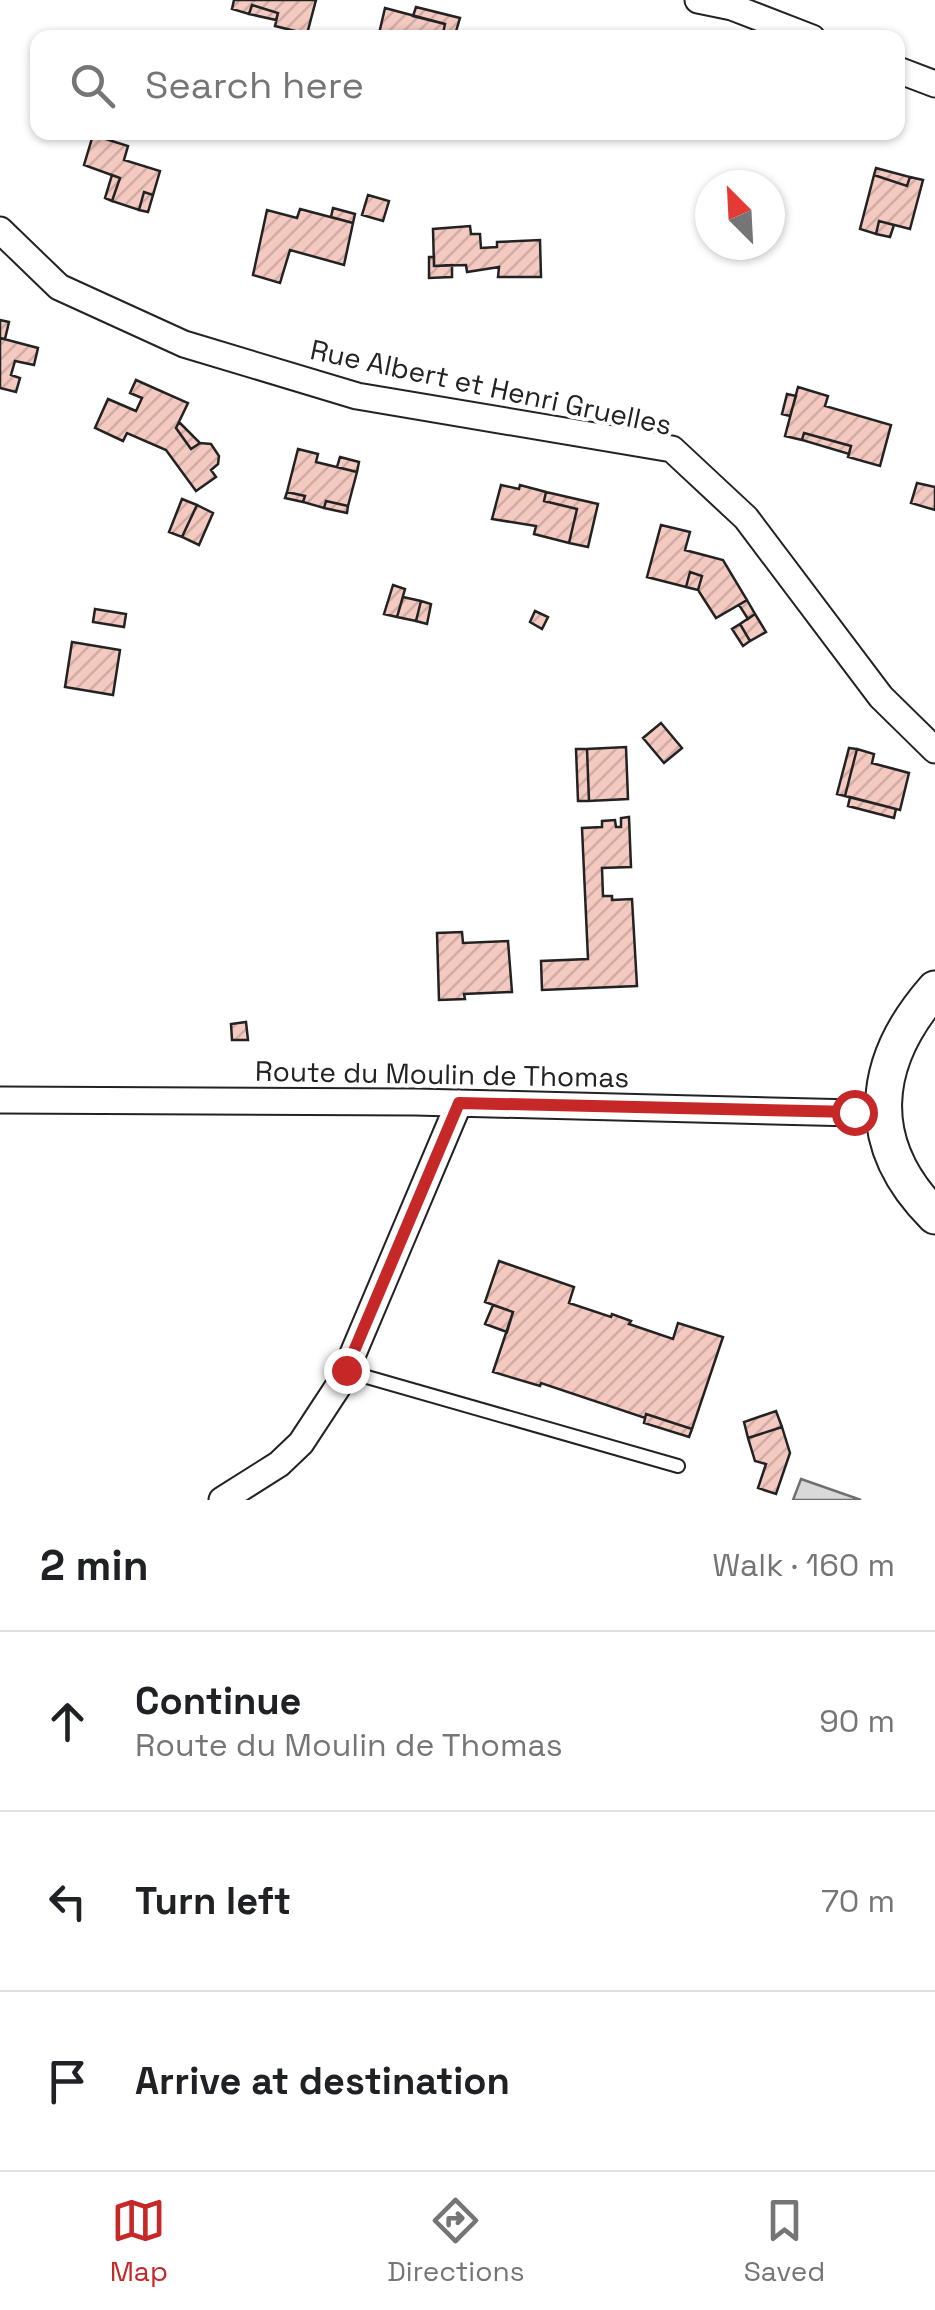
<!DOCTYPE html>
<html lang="en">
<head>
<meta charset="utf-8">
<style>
  body { margin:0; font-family:"Space Grotesk",sans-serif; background:#f2f2f2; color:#202124 }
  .compass { position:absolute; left:695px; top:170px; width:90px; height:90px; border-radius:50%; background:#fff; box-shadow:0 2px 8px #0004; rotate:336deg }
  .stop { position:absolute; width:30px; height:30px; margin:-22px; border:8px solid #c62828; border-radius:50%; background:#fff }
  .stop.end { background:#c62828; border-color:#fff; box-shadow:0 2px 10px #0008 }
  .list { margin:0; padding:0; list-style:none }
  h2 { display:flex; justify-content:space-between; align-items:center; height:130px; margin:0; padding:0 40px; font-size:42px }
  h2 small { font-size:32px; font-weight:400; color:#757577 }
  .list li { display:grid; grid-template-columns:65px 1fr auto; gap:30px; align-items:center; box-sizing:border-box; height:180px; padding:0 40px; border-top:2px solid #e0e0e0 }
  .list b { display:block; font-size:38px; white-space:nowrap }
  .list p { margin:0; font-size:32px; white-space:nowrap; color:#757577 }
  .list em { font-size:32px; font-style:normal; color:#757577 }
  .icon { flex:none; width:55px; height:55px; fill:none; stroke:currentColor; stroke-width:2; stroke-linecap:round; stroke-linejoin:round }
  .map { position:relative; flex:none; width:935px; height:1500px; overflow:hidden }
  .search { position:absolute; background:#fff; box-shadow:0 2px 8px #0004; left:30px; right:30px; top:30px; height:110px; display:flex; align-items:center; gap:25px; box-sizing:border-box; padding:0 35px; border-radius:20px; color:#757577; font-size:38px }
  .sheet { height:670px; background:#fff }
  nav { display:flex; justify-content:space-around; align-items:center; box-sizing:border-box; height:140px; border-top:2px solid #e0e0e0; background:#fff; font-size:28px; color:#757577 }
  nav a { display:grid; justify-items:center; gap:5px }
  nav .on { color:#c62828 }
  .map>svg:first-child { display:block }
  .water { fill:#d9d9d9; stroke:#6f6f6f; stroke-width:2.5 }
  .building { fill:url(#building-hatch); stroke:#222; stroke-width:2.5 }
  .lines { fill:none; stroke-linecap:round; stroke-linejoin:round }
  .service-casing { stroke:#222; stroke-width:16 }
  .minor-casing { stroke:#222; stroke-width:29 }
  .secondary-casing { stroke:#222; stroke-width:39 }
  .service { stroke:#fff; stroke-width:12 }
  .minor { stroke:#fff; stroke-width:25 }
  .secondary { stroke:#fff; stroke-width:35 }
  .route { stroke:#c62828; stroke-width:12 }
  .labels { text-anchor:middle; stroke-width:8; stroke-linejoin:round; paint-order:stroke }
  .street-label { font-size:28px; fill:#222; stroke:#fff }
</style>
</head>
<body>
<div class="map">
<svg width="935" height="1500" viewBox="0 0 935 1500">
  <defs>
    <pattern id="building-hatch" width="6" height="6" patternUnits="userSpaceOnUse" patternTransform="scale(2.5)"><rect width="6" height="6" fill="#f3c9c0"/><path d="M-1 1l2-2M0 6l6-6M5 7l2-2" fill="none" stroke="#d0aca5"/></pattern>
  </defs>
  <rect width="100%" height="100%" fill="#fff"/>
  <!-- water -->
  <path class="water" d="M801,1479L861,1500H793Z"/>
  <!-- building -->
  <path class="building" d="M234,0H316L307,34L275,26L278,13L252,5L249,14L232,9Z
    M252,5L278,13L276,20L249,14Z
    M416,7L460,18L454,38H442L445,24L413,16Z
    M385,8L445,24L442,38H378Z
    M93,135L128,146L124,160L160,171L153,195L144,192L139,210L112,201L120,178L84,165Z
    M876,168L910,177L907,186L874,175Z
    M112,175L120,178L112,201L105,198Z
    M874,175L907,186L910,177L923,180L910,229L879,221L876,234L860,229Z
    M144,192L153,195L148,212L139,210Z
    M368,195L389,201L383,221L362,215Z
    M333,208L355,214L353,223L331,217Z
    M300,209L353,223L344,265L290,250L280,283L253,275L267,210L297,218Z
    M879,221L894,225L890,237L876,234Z
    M470,226L471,234H480L481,248L497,247V242L540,240L541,277H498L499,267L467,272L466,265L434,266L433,229Z
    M429,257H434V266L452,265V277L429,278Z
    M0,320L9,322L5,339L0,338Z
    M0,338L38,348L34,365L15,361L11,375L20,378L16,392L0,388Z
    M136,380L188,403L176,428L191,449L200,443L211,444L219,456L218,464L211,470L216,477L196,491L166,450L127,433L123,441L95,428L108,399L136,411L142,398L130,393Z
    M798,387L828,396L825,406L891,425L880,466L848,457L851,446L804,433L802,440L785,436Z
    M787,394L796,396L790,416L782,414Z
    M179,422L200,443L191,449L176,428Z
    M804,433L851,446L849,454L802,440Z
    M298,449L318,454L316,462L357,472L348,506L326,501L324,508L303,502L305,496L287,492Z
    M340,457L359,462L357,472L337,467Z
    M917,483L935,487V510L911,503Z
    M501,485L519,489L520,485L546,492L544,501L577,509L569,543L534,534L536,526L492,519Z
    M287,492L305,496L303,502L285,498Z
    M546,492L598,504L588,547L569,543L577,509L544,501Z
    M182,499L197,505L182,537L169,532Z
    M326,501L348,506L347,513L324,508Z
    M197,505L213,513L199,545L182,537Z
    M661,525L690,532L685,550L723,560L747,600L716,618L698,590L702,576L690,572L686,587L647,577Z
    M690,572L702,576L698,590L686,587Z
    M393,585L405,589L397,617L384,614Z
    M403,597L421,601L416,621L397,617Z
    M747,600L755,614L748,619L739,605Z
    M421,601L431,604L427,624L416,621Z
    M95,609L126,614L124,627L93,622Z
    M535,611L548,617L542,629L530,622Z
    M755,614L766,632L750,641L740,624Z
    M740,624L750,641L743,646L732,629Z
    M72,642L120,650L113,695L65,687Z
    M661,723L682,748L664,763L643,738Z
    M626,747L628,799L589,801L587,749Z
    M849,748L857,749L845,796L837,794Z
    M576,749H587L589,801H578Z
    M857,749L874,754L872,763L909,773L900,810L845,796Z
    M850,797L896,809L894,818L848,806Z
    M629,817L631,867L602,868L603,896H612V900L632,899L637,986L542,990L541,961L588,959L582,828L602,827V821L615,820L616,827H621V818Z
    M462,932L463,943L508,941L512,992L464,994L465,999L439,1000L437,933Z
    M246,1022L248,1040H232L231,1024Z
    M499,1261L574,1287L569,1303L611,1317L612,1314L631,1321L629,1324L673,1339L678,1323L723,1337L692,1429L646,1414L645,1418L541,1383L540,1386L493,1372L513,1312L485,1302Z
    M493,1305L513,1312L507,1332L485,1324Z
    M776,1411L782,1427L748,1438L744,1422Z
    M646,1414L692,1429L689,1437L644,1423Z
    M782,1427L790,1453L776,1494L758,1488L766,1464L755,1461L748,1438Z"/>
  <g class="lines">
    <!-- service casing -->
    <g class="service-casing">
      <path id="service" d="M346,1371L678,1466"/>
    </g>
    <!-- minor casing -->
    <g class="minor-casing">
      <path id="minor" d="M698,0L732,7L812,38
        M898,70L935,84
        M0,230L59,287L184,344L357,396L672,449L746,518L881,697L935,750
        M0,1100L415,1102L855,1113L883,1109
        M222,1500L279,1464L301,1443L341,1382L459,1103"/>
    </g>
    <!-- secondary casing -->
    <g class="secondary-casing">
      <path id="secondary" d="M935,989C870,1063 863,1144 935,1216"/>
    </g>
    <!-- service -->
    <use href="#service" class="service"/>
    <!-- minor -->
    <use href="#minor" class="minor"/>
    <!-- secondary -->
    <use href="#secondary" class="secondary"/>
  </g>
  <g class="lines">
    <!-- route -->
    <path class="route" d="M346,1370L459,1103L854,1112"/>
  </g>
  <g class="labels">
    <!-- street labels -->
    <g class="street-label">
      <text transform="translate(491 387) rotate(12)" y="10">Rue Albert et Henri Gruelles</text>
      <text transform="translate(442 1074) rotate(1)" y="10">Route du Moulin de Thomas</text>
    </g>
  </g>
</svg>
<svg class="compass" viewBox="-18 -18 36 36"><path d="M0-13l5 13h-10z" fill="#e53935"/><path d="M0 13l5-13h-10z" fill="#757577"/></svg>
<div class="stop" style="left:854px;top:1112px"></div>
<div class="stop end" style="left:346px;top:1370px"></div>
<div class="search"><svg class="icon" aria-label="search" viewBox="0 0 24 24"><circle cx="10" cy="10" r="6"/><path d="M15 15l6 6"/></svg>Search here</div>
</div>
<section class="sheet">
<h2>2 min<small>Walk · 160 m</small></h2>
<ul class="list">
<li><svg class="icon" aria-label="ahead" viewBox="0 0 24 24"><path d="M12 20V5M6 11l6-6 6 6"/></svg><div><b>Continue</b><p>Route du Moulin de Thomas</p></div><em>90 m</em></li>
<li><svg class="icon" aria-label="left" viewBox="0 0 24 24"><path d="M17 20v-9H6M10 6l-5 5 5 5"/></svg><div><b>Turn left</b></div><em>70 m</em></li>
<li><svg class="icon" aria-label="arrive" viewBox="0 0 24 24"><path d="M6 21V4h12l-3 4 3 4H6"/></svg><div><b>Arrive at destination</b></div></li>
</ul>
</section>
<nav>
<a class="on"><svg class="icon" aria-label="map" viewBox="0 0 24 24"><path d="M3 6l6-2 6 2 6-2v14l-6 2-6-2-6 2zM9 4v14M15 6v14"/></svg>Map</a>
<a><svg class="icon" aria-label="directions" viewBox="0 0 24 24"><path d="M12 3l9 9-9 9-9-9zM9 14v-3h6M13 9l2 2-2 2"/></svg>Directions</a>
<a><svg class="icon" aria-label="saved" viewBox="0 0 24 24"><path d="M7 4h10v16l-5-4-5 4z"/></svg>Saved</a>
</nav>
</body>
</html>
